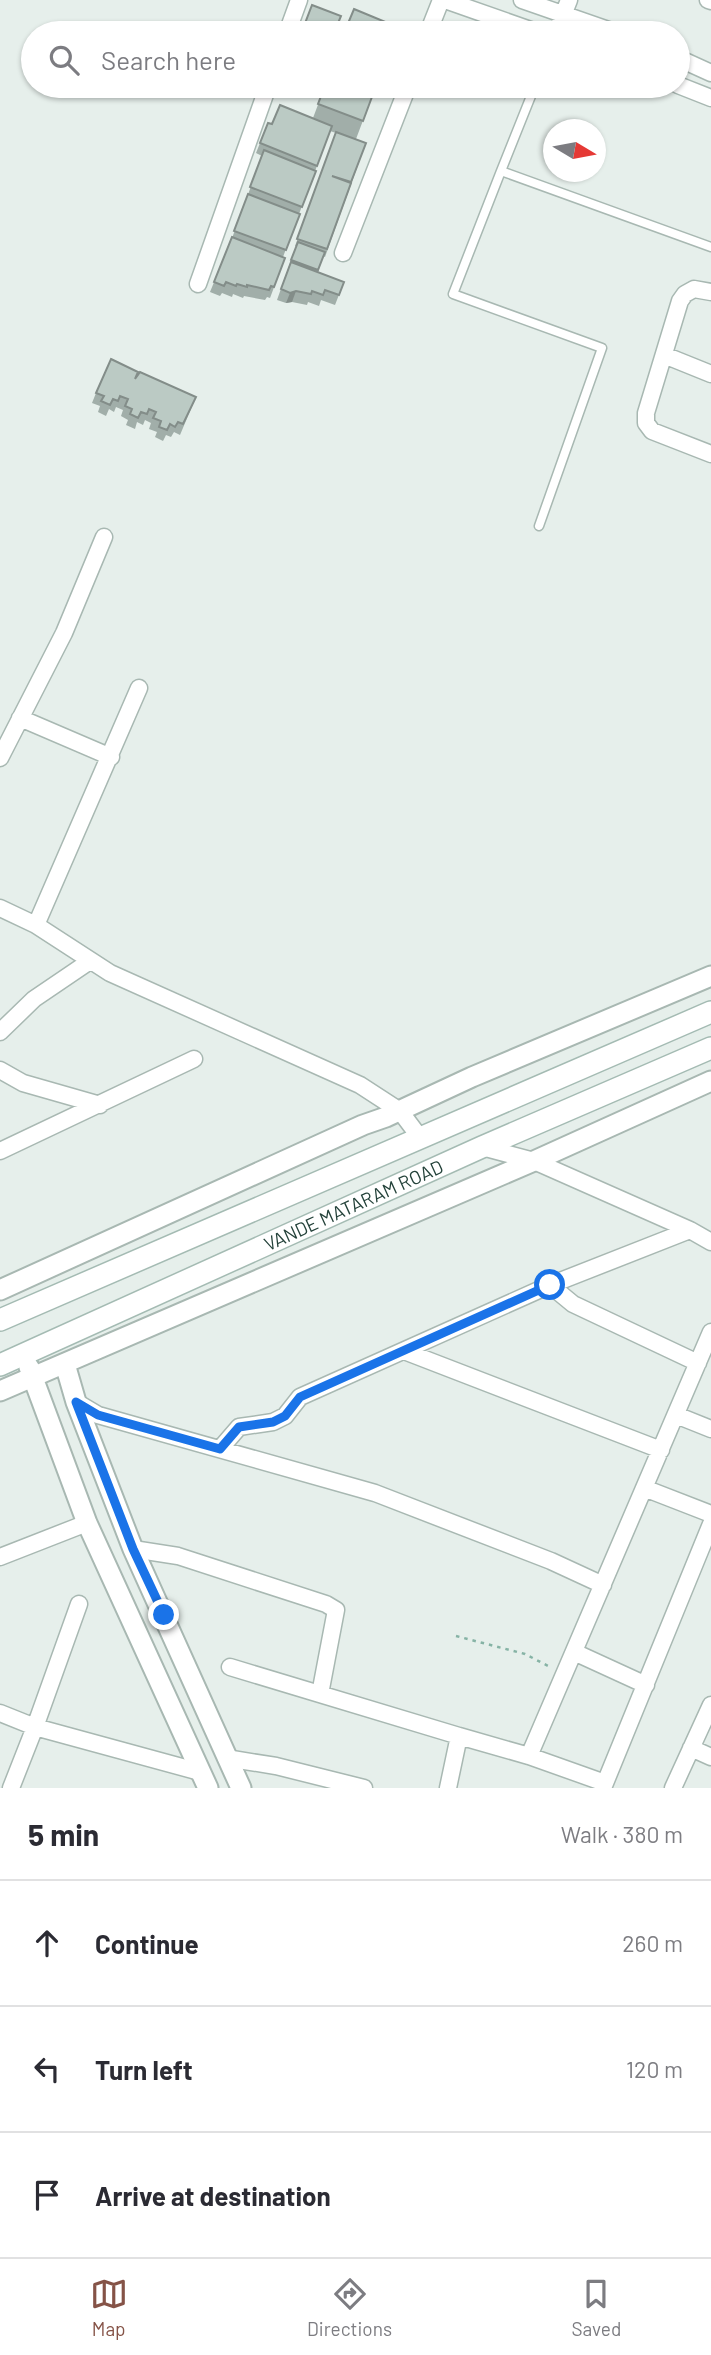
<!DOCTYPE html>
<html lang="en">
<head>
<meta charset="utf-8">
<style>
  body { margin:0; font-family:Barlow,sans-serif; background:#f7f7f7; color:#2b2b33 }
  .compass { position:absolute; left:543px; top:119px; width:63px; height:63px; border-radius:50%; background:#fff; box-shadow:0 2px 5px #0004; rotate:100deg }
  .stop { position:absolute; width:21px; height:21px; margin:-16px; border:5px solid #1a73e8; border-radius:50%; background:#fff }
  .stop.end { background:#1a73e8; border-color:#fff; box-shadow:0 2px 7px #0008 }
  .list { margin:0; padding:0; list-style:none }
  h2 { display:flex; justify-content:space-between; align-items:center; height:91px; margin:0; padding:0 28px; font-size:30px }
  h2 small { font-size:23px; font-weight:400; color:#7c7c81 }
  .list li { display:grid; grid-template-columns:46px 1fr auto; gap:21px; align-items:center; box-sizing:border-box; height:126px; padding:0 28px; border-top:2px solid #e1e1e2 }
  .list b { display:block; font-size:26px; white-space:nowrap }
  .list em { font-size:23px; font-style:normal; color:#7c7c81 }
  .icon { flex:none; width:38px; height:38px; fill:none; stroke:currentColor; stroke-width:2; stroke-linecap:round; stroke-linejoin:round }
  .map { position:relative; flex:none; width:711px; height:1788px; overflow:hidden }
  .search { position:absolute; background:#fff; box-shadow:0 2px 5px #0004; left:21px; right:21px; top:21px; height:77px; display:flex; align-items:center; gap:18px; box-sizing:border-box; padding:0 24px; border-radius:38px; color:#7c7c81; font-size:26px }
  .sheet { height:469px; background:#fff }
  nav { display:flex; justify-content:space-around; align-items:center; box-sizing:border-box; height:98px; border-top:2px solid #e1e1e2; background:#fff; font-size:19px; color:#7c7c81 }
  nav a { display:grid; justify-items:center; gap:4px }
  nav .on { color:#855347 }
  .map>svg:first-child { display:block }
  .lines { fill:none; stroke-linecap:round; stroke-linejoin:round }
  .service-casing { stroke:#a8b8b2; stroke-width:11 }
  .minor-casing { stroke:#a8b8b2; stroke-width:19 }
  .tertiary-casing { stroke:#a8b8b2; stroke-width:23 }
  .secondary-casing { stroke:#a4bbb3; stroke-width:24 }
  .path { stroke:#86b3a5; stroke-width:2.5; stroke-dasharray:3.5 5; stroke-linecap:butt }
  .service { stroke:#fff; stroke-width:8 }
  .minor { stroke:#fff; stroke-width:16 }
  .tertiary { stroke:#fff; stroke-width:19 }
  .secondary { stroke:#fff; stroke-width:21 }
  .wall { fill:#a1aea9 }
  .shaded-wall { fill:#838d89 }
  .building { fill:#bbcac4; stroke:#838d89; stroke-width:2 }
  .route { stroke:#1a73e8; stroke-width:9 }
  .labels { text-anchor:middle; stroke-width:7; stroke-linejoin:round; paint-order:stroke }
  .street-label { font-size:19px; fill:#24423a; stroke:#f7fbf9 }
</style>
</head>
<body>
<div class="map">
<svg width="711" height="1788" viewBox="0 0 711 1788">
  <rect width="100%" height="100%" fill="#e6efeb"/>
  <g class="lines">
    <!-- service casing -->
    <g class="service-casing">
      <path id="service" d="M535,86L501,171L711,247
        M501,171L453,294L602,348L539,526"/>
    </g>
    <!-- minor casing -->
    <g class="minor-casing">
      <path id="minor" d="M445,0L539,33
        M522,0L617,33
        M708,0L711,1
        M287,33L299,0
        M428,33L441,0
        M556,33L569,0
        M678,58L711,73
        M678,85L711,98
        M343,253L408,86
        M198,284L268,86
        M711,292L694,289L685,294L680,301L646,413V423L652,431L711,454
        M664,355L711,374
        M20,718L111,757
        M0,758L64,633L104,537
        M0,908L36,925L110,973L360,1085L400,1111L421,1139
        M36,925L139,688
        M0,1032L34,999L90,961
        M0,1070L23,1083L100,1105
        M482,1147L534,1161L690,1230L711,1242
        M0,1151L194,1059
        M550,1285L573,1304L698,1363
        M404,1351L661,1450
        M76,1402L98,1415L375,1493L551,1561L603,1585
        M676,1415L711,1429
        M220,1449L239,1427L273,1422L285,1416L300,1397L550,1285L690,1230
        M644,1488L711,1514
        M133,1549L178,1556L326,1604L336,1610L320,1694
        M0,1557L87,1523
        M574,1652L646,1685
        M230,1667L459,1736
        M0,1713L35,1727L200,1772
        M691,1748L711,1757
        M529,1756L711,1332
        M226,1758L276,1766L364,1788
        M11,1788L35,1727L79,1604
        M448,1788L459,1736L529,1756L605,1783
        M603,1788L711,1524
        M673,1788L711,1705"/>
    </g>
    <!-- tertiary casing -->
    <g class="tertiary-casing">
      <path id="tertiary" d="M0,1290L363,1125L386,1117L472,1077L711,976
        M65,1364L76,1402L133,1549L241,1788
        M29,1367L87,1523L208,1788
        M0,1391L534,1161L711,1081"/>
    </g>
    <!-- secondary casing -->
    <g class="secondary-casing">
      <g id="secondary">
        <path d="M0,1320L711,1012"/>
        <path id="s1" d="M0,1365L482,1147L711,1048"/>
      </g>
    </g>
    <!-- path -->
    <path class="path" d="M456,1636L525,1654L552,1668"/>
    <!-- service -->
    <use href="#service" class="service"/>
    <!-- minor -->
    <use href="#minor" class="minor"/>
    <!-- tertiary -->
    <use href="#tertiary" class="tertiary"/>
    <!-- secondary -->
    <use href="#secondary" class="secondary"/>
  </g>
  <!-- wall -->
  <path class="wall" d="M312,5L334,33H302Z
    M325,86H376L356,139L366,143L325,257L323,256L318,272L344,282L335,305L321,300L319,306L308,302L307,305L292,302L286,303L277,300L296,246H295L336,133L330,131L283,257L285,258L270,298L267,297L265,300L244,296L243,298L233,294L232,297L222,293L220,296L210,292L231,241L262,156L256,153L260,143L272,124L313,118Z
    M136,377L196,397L180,435L174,432L171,437L166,435L163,441L155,437L157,432L149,429L151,423L145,420L143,425L137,422L135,429L126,425L128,420L121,416L123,410L116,407L114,412L109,409L106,416L98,412L100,406L92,403L96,393Z"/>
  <!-- shaded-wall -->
  <path class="shaded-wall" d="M296,291L292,302L286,303L290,293Z"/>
  <!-- building -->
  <path class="building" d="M312,5L341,16L334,33H323L304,26Z
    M354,9L400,28L398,33H344Z
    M325,86H376L363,121L318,104Z
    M280,105L332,126L317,166L260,143L268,123L272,124Z
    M336,132L366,143L351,182L332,176L351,183L327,249L297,239Z
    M264,150L316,171L302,207L250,187Z
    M248,194L300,214L286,250L234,231Z
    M232,237L285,258L274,287L271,286L269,290L247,285V287L237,284L236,286L226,282L224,286L214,282Z
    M298,242L325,252L318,270L291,260Z
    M291,262L344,282L339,295L325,290L323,295L312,291L311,294L296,291L290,293L281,289Z
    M111,359L138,372L135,379L140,372L196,397L183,424L178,422L175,427L170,424L167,430L159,427L161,421L153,418L156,412L149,409L147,414L141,412L138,418L130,414L132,409L125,406L128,399L120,396L118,401L113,399L110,405L101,401L104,396L96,393Z"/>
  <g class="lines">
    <!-- route -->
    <path class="route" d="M164,1615L133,1549L76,1402L98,1415L220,1449L239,1427L273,1422L285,1416L300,1397L550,1285"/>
  </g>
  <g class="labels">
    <!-- street labels -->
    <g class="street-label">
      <text dy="7" stroke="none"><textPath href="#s1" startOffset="388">VANDE MATARAM ROAD</textPath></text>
    </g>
  </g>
</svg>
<svg class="compass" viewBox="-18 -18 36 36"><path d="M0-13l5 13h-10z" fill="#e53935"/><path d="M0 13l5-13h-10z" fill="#7c7c81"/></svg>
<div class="stop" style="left:550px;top:1285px"></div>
<div class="stop end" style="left:164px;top:1615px"></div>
<div class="search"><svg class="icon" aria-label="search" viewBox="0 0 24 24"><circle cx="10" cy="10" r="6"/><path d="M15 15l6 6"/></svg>Search here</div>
</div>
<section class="sheet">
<h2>5 min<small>Walk · 380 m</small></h2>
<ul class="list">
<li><svg class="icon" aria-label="ahead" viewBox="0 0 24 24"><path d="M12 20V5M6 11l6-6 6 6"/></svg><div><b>Continue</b></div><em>260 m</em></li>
<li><svg class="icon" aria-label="left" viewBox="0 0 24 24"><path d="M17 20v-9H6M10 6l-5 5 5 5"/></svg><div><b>Turn left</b></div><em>120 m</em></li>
<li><svg class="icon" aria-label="arrive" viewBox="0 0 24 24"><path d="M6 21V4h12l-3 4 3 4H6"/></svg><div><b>Arrive at destination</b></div></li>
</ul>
</section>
<nav>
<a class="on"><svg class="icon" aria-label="map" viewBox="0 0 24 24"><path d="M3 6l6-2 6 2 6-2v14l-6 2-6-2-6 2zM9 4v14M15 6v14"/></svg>Map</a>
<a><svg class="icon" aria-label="directions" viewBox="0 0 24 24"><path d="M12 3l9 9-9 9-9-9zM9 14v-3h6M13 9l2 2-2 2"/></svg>Directions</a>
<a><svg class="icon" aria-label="saved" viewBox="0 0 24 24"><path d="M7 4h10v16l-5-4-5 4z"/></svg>Saved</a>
</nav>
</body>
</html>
